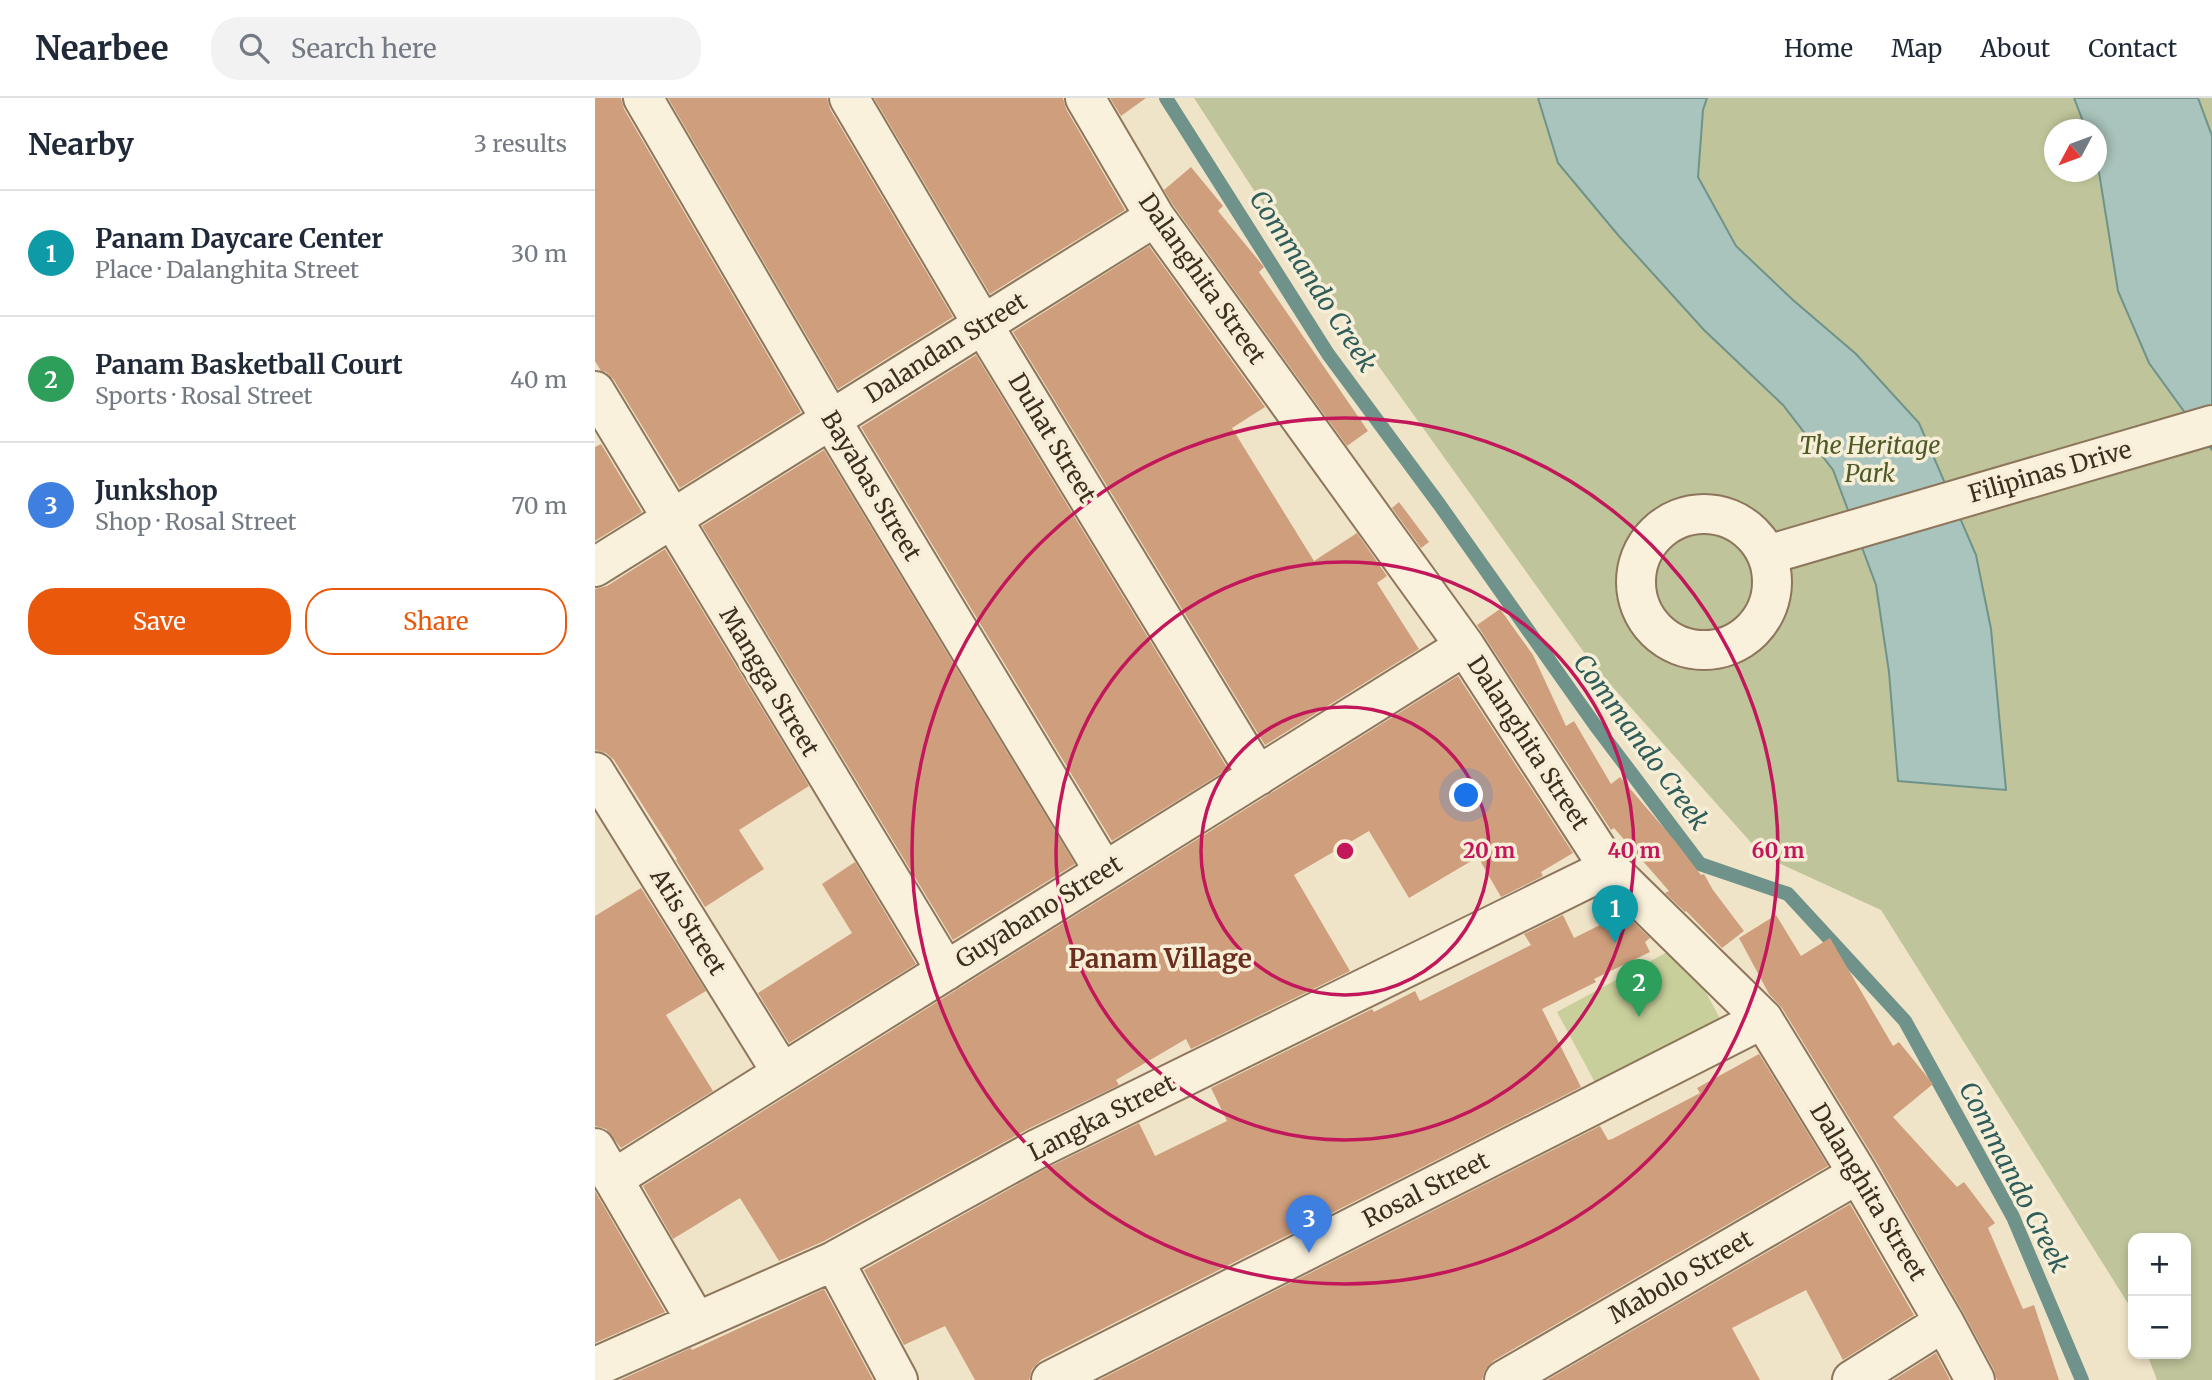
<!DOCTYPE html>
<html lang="en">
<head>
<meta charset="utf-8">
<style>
  body { margin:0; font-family:Merriweather,serif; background:#f2f2f3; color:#1f2937 }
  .controls { position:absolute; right:21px; bottom:21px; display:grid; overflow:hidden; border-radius:14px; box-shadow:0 4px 10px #0003 }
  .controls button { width:63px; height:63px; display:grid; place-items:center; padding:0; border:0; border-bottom:2px solid #e0e1e3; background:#fff; color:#1f2937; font:35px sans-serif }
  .compass { position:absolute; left:1449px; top:21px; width:63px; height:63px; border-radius:50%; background:#fff; box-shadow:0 4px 10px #0003; rotate:229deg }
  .you { position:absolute; left:872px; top:698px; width:24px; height:24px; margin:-18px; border:5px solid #fff; border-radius:50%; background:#1a73e8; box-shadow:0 0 0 10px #1a73e833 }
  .badge { display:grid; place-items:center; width:46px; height:46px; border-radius:50%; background:#ea580c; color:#fff; font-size:23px; font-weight:700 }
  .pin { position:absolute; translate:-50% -58px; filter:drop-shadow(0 2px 4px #0008) }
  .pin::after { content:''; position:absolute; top:37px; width:24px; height:21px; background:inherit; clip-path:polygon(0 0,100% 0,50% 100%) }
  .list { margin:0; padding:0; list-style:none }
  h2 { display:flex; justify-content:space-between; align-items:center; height:91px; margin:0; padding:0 28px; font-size:30px }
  h2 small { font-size:23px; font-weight:400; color:#747a83 }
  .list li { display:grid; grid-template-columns:46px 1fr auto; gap:21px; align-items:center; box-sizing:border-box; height:126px; padding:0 28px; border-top:2px solid #e0e1e3 }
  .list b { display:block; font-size:26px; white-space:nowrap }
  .list p { margin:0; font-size:23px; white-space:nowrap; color:#747a83 }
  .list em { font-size:23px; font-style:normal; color:#747a83 }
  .actions { display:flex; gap:14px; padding:21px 28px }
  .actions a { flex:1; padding:16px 0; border:2px solid #ea580c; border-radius:28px; text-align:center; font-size:24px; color:#ea580c }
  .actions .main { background:#ea580c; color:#fff }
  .icon { flex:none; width:38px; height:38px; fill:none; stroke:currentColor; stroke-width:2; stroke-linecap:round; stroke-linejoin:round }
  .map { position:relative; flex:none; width:1617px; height:1282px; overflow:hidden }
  header { display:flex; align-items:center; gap:42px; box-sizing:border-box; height:98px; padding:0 35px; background:#fff; border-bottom:2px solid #e0e1e3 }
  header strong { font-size:33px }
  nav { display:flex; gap:38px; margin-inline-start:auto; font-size:24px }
  .search { width:490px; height:63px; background:#f2f2f3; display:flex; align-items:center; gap:18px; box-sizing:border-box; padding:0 24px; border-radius:28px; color:#747a83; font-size:26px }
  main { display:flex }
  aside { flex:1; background:#fff }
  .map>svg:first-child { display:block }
  .green { fill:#c9cf9b }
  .cemetery { fill:#bfc49a; fill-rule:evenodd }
  .water { fill:#a9c4bc; stroke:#6f938a; stroke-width:2 }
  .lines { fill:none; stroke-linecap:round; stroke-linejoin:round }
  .stream { stroke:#6f938a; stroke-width:14 }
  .building { fill:#cf9f7d }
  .minor-casing { stroke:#8d765c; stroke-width:42 }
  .minor { stroke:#faf1dc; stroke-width:38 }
  .ring { fill:none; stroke:#c2185b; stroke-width:3.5 }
  .labels { text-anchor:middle; stroke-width:7; stroke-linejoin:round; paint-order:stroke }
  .street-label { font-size:24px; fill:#3d2e20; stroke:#f7eed8 }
  .park-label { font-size:24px; font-style:italic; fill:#4d5a26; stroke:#f7eed8 }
  .water-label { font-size:26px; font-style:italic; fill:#2f5d5a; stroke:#f7eed8 }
  .neighbourhood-label { font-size:26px; font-weight:bold; fill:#6b2e1e; stroke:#f7eed8 }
  .centre { fill:#c2185b; stroke:#f7eed8; stroke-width:3.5 }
  .ring-label { font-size:21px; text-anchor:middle; font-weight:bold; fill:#c2185b; stroke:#f7eed8; stroke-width:7; stroke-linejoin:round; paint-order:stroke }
</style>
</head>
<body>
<header>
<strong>Nearbee</strong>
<div class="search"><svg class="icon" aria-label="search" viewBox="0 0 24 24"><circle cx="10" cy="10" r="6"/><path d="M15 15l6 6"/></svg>Search here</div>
<nav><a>Home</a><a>Map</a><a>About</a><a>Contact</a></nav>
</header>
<main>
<aside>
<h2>Nearby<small>3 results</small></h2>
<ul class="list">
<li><span class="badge" style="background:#0f9aa8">1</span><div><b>Panam Daycare Center</b><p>Place · Dalanghita Street</p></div><em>30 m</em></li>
<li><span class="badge" style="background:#2e9e5b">2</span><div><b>Panam Basketball Court</b><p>Sports · Rosal Street</p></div><em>40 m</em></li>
<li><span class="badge" style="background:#3f7fe0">3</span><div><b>Junkshop</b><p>Shop · Rosal Street</p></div><em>70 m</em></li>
</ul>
<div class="actions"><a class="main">Save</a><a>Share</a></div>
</aside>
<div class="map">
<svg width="1617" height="1282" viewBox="0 0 1617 1282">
  <rect width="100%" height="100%" fill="#f0e4c8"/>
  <!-- green -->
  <path class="green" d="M1085,847L1127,924L1003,990L962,914Z"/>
  <!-- cemetery -->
  <path class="cemetery" d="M599,0H1617V1282H1562L1552,1256H1591V1140H1538V1219L1534,1207L1286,812L1168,758L998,567L671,111ZM1460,32H1502V74H1460Z"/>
  <!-- water -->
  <path class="water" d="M943,0H1112L1108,12L1103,79L1141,148L1198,202L1261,256L1324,325L1381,457L1396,531L1411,692L1303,683L1294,574L1281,487L1238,372L1188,307L1109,232L1023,137L963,65Z
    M1479,0H1603L1617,38V352L1554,265L1523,193L1502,62V32L1491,31Z"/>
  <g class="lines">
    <!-- stream -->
    <path class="stream" d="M571,0L733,256L844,406L1000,627L1105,766L1193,796L1310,923L1418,1119L1487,1282"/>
  </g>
  <!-- building -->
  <path class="building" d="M0,0H26L29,11L206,314L85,390L19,282L11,274L6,273L0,263Z
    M73,0H232L235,11L358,219L243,291Z
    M279,0H468L471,11L530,112L395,196Z
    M515,0H551L526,18Z
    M596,69L628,108L623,113L669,169L664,174L773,333L752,348L578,107L569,92Z
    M554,148L670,309L637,330L719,463L762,435L792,478L782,485L824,551L670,647L418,234Z
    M381,257L633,671L517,743L266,329Z
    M6,346L47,414L0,443V349Z
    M229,352L480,766L358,842L107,428Z
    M804,404L834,444L826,450L797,410Z
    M70,451L214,688L144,732L169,771L110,809L81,762L82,761L19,662L11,655L0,652V491L12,488Z
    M905,511L938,557L971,628L979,623L1016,686L1025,679L1080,743L1106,777L1109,776L1118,792L1149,833L1127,850L1091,813L1090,814L1070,795L1074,793L1019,730L1016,732L882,527Z
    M863,578L978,755L946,774L948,778L906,799L883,759L814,800L774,733L699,777L755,873L596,951L591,941L521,982L524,987L433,1031L229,1143L184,1163L145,1100L78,1141L48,1088Z
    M260,764L321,866L194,945L163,895L257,835L227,786Z
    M46,790L111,893L71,917L118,993L26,1050L11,1031L0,1028V818Z
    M1029,815L1055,840L1050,844L1055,854L999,881L1001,884L947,911L986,989L446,1262L437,1271L434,1282H380L350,1228L309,1247L269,1172L454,1069L544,1025L560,1058L632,1023L616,990L777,911L779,914L820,893L825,903L936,847L929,836L968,817L979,840Z
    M1181,817L1206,858L1235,840L1298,948L1304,944L1338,986L1298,1019L1362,1089L1369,1084L1400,1125L1393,1130L1428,1211L1439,1207L1464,1282H1402L1399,1272L1368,1214L1282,1065L1187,910L1174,896L1144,840Z
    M1164,956L1233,1068L898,1263L890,1272L887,1282H504L1005,1028L1013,1042L1017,1041L1105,995L1102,990Z
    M0,1093L70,1214L0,1245Z
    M1255,1106L1319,1217L1248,1262L1211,1192L1137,1230L1165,1282H952Z
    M229,1191L278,1282H25L96,1250L97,1252Z
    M1341,1255L1355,1282H1298Z"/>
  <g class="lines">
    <!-- minor casing -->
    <g class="minor-casing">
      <path id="minor" d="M48,0L236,322L509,773
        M254,0L388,227L663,678
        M490,0L560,119L870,548L1014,770L1168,921L1263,1076L1349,1224L1380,1282
        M0,293L351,873
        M1041 484a68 68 0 1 1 136 0a68 68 0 1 1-136 0Z
        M1172,457L1617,327
        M0,469L560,119
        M0,674L187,975
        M0,1050L101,1223
        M18,1081L870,548
        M239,1163L303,1282
        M0,1269L239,1163L444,1050L1014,770
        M456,1282L1168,921
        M909,1282L1263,1076
        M1257,1282L1349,1224"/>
    </g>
    <!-- minor -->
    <use href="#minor" class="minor"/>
  </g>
  <!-- distance rings -->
  <g class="ring">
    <circle cx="750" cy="753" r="144"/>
    <circle cx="750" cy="753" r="289"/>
    <circle cx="750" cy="753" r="433"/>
  </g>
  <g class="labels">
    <!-- street labels -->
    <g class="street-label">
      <text transform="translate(607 181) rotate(55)" y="8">Dalanghita Street</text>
      <text transform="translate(351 250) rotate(-32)" y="8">Dalandan Street</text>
      <text transform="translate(457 340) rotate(59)" y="8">Duhat Street</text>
      <text transform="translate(1455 374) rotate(-16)" y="8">Filipinas Drive</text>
      <text transform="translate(276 388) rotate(59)" y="8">Bayabas Street</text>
      <text transform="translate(174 584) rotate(59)" y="8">Mangga Street</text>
      <text transform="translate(933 645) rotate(57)" y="8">Dalanghita Street</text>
      <text transform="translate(444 814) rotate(-32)" y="8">Guyabano Street</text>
      <text transform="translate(93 824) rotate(58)" y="8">Atis Street</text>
      <text transform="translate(507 1020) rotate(-27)" y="8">Langka Street</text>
      <text transform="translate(831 1092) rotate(-27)" y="8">Rosal Street</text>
      <text transform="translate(1273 1094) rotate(59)" y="8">Dalanghita Street</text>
      <text transform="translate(1086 1179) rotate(-30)" y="8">Mabolo Street</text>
    </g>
    <!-- park labels -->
    <g class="park-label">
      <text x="1275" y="356">The Heritage<tspan x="1275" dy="28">Park</tspan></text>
    </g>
    <!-- water labels -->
    <g class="water-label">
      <text transform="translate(718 183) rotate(57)" y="9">Commando Creek</text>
      <text transform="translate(1046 644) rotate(54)" y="9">Commando Creek</text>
      <text transform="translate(1419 1079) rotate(63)" y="9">Commando Creek</text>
    </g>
    <!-- neighbourhood labels -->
    <g class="neighbourhood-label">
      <text x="565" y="870">Panam Village</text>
    </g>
  </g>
  <circle cx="750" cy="753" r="10" class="centre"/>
  <g class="ring-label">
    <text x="894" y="760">20 m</text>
    <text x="1039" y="760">40 m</text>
    <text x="1183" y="760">60 m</text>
  </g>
</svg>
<div class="controls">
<button>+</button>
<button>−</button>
</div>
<svg class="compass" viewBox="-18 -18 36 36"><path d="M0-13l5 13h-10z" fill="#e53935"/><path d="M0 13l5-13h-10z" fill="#747a83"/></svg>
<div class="you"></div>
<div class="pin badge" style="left:1020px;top:845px;background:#0f9aa8">1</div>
<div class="pin badge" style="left:1044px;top:919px;background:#2e9e5b">2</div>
<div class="pin badge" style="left:714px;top:1155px;background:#3f7fe0">3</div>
</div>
</main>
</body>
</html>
